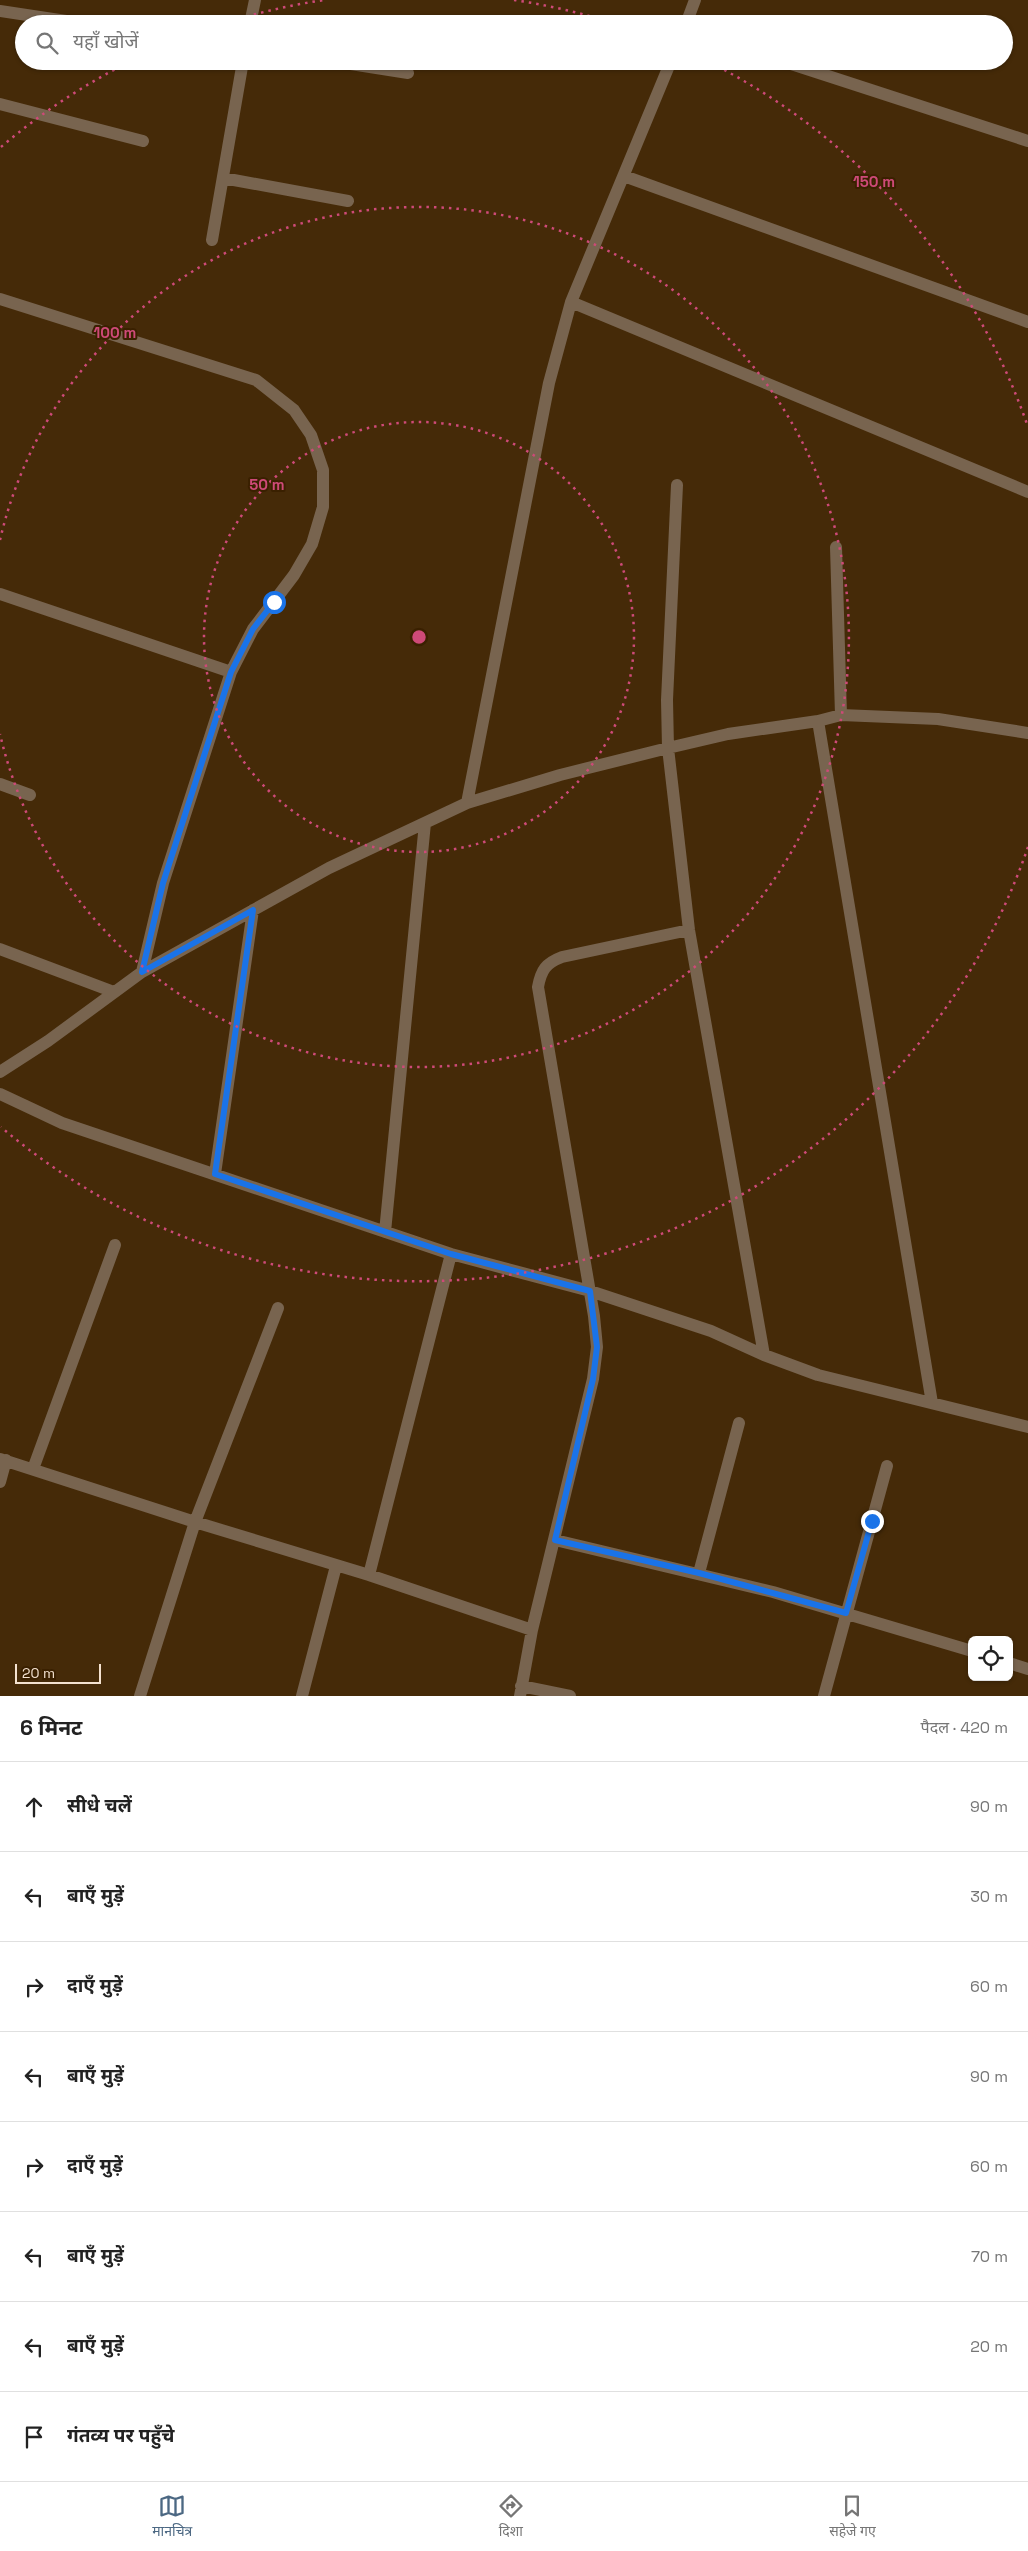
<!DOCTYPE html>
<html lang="hi">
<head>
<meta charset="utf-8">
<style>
  body { margin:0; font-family:"Space Grotesk","Noto Sans Devanagari",sans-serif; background:#f6f6f6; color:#222 }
  .controls { position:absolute; right:15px; bottom:15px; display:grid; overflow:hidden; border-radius:8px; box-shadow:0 1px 4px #0004 }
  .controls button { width:45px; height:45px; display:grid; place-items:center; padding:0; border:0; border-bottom:1px solid #e0e0e0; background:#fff; color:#222; font:25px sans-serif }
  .scale { position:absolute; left:15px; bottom:12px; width:86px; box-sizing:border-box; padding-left:5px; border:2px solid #f4e2d0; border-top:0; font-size:14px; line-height:18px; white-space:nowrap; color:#f4e2d0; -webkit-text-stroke:4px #3a2000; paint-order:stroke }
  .stop { position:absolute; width:15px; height:15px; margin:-11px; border:4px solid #1a73e8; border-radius:50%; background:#fff }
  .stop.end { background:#1a73e8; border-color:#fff; box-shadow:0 1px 5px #0008 }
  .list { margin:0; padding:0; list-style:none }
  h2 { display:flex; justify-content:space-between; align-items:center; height:65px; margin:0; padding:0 20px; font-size:21px }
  h2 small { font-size:16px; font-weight:400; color:#767676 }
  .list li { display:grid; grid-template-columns:32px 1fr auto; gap:15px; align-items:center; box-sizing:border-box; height:90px; padding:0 20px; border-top:1px solid #e0e0e0 }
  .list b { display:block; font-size:19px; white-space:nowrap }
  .list em { font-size:16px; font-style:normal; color:#767676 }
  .icon { flex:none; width:28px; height:28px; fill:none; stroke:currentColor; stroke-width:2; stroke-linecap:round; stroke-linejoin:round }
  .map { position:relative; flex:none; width:1028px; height:1696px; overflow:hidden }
  .search { position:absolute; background:#fff; box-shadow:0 1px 4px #0004; left:15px; right:15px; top:15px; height:55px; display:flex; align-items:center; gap:12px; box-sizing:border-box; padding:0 18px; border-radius:28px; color:#767676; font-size:19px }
  .sheet { height:785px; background:#fff }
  nav { display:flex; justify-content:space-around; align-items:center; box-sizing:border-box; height:70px; border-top:1px solid #e0e0e0; background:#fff; font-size:14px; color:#767676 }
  nav a { display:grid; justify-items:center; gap:2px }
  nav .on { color:#4c6883 }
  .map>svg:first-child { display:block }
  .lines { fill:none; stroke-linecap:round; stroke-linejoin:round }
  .minor { stroke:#78644f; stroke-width:12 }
  .route { stroke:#1a73e8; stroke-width:6 }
  .ring { fill:none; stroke:#ce4a78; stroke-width:2.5; stroke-dasharray:2.5 5 }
  .centre { fill:#ce4a78; stroke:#3a2000; stroke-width:2.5 }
  .ring-label { font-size:15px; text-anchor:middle; font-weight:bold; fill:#ce4a78; stroke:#3a2000; stroke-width:4; stroke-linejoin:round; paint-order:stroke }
</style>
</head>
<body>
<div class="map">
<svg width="1028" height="1696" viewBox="0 0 1028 1696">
  <rect width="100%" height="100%" fill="#452a08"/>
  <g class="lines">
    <!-- minor -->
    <path class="minor" d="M0,11L86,24
      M250,24L255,0
      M686,24L695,0
      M332,61L408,73
      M782,61L1028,141
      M0,104L143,141
      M624,176L1028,322
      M223,178L348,201
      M212,240L243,61
      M0,299L256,380L294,410L311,435L323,470V507L312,544L294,575L253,629L231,672L163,883L142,972
      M571,302L1028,492
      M677,485L667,700L668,748L689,930L764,1355
      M836,547L841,715
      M0,594L231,672
      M818,721L932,1403
      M0,784L30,795
      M467,803L549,383L571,302L671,61
      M0,949L114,992
      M0,1072L48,1041L142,972L329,868L467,803L560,775L668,748L728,734L818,721L841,715L938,719L1028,733
      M0,1094L62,1123L451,1254L590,1291L711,1331L764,1355L818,1375L1028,1427
      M215,1174L253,910
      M385,1232L425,823
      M0,1459L195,1522L369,1575L532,1630
      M33,1469L115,1245
      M0,1482L6,1460
      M555,1540L773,1592L972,1651
      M699,1573L739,1423
      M369,1575L451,1254
      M1009,1663L1028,1669
      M521,1686L570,1696
      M140,1696L195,1522L278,1308
      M302,1696L336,1566
      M520,1696L532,1630L593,1379L597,1347L594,1316L538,987C541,970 546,963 562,957L689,930
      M824,1696L887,1466"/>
  </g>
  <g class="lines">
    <!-- route -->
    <path class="route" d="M274,602L253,629L231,672L163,883L142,972L253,910L215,1174L451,1254L590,1291L597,1347L593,1379L555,1540L699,1573L846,1613L872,1521"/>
  </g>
  <!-- distance rings -->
  <g class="ring">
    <circle cx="419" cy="637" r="215"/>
    <path d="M0 540A430 430 0 1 1 0 734"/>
    <path d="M1028 847A644 644 0 0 1 1 1127M1 147A644 644 0 0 1 127 63M225 23A644 644 0 0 1 324 0M514 0A644 644 0 0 1 613 23M711 63A644 644 0 0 1 1028 427"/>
  </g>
  <circle cx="419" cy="637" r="8" class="centre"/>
  <g class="ring-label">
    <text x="874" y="187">150 m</text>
    <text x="115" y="338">100 m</text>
    <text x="267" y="490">50 m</text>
  </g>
</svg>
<div class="controls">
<button><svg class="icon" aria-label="locate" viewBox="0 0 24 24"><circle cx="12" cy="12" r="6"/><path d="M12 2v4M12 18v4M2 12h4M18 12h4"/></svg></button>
</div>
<div class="scale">20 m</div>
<div class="stop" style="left:274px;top:602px"></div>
<div class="stop end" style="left:872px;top:1521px"></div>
<div class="search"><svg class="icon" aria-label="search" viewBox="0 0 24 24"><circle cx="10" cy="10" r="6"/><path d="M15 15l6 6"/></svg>यहाँ खोजें</div>
</div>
<section class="sheet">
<h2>6 मिनट<small>पैदल · 420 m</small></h2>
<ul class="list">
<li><svg class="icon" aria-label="ahead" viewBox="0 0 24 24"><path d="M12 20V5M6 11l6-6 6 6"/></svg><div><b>सीधे चलें</b></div><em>90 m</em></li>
<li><svg class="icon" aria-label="left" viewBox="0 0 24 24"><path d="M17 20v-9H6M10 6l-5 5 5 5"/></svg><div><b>बाएँ मुड़ें</b></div><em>30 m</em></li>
<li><svg class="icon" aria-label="right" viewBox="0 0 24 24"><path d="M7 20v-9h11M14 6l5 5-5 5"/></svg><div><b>दाएँ मुड़ें</b></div><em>60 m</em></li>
<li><svg class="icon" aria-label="left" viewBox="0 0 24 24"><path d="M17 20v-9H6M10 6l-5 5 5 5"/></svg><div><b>बाएँ मुड़ें</b></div><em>90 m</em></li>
<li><svg class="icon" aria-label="right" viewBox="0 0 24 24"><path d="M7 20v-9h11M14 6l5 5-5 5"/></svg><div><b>दाएँ मुड़ें</b></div><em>60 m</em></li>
<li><svg class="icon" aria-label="left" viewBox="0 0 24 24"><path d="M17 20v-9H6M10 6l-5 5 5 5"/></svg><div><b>बाएँ मुड़ें</b></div><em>70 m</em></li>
<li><svg class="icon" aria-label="left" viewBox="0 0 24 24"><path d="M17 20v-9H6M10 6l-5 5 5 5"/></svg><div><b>बाएँ मुड़ें</b></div><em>20 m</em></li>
<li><svg class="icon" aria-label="arrive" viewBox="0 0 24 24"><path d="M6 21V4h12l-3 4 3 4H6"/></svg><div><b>गंतव्य पर पहुँचे</b></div></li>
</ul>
</section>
<nav>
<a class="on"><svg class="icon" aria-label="map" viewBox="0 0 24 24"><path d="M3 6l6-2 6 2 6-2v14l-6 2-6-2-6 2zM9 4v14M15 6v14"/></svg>मानचित्र</a>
<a><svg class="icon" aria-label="directions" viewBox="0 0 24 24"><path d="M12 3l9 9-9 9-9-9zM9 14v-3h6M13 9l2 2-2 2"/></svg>दिशा</a>
<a><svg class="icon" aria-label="saved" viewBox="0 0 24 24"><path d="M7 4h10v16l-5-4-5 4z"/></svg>सहेजे गए</a>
</nav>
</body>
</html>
